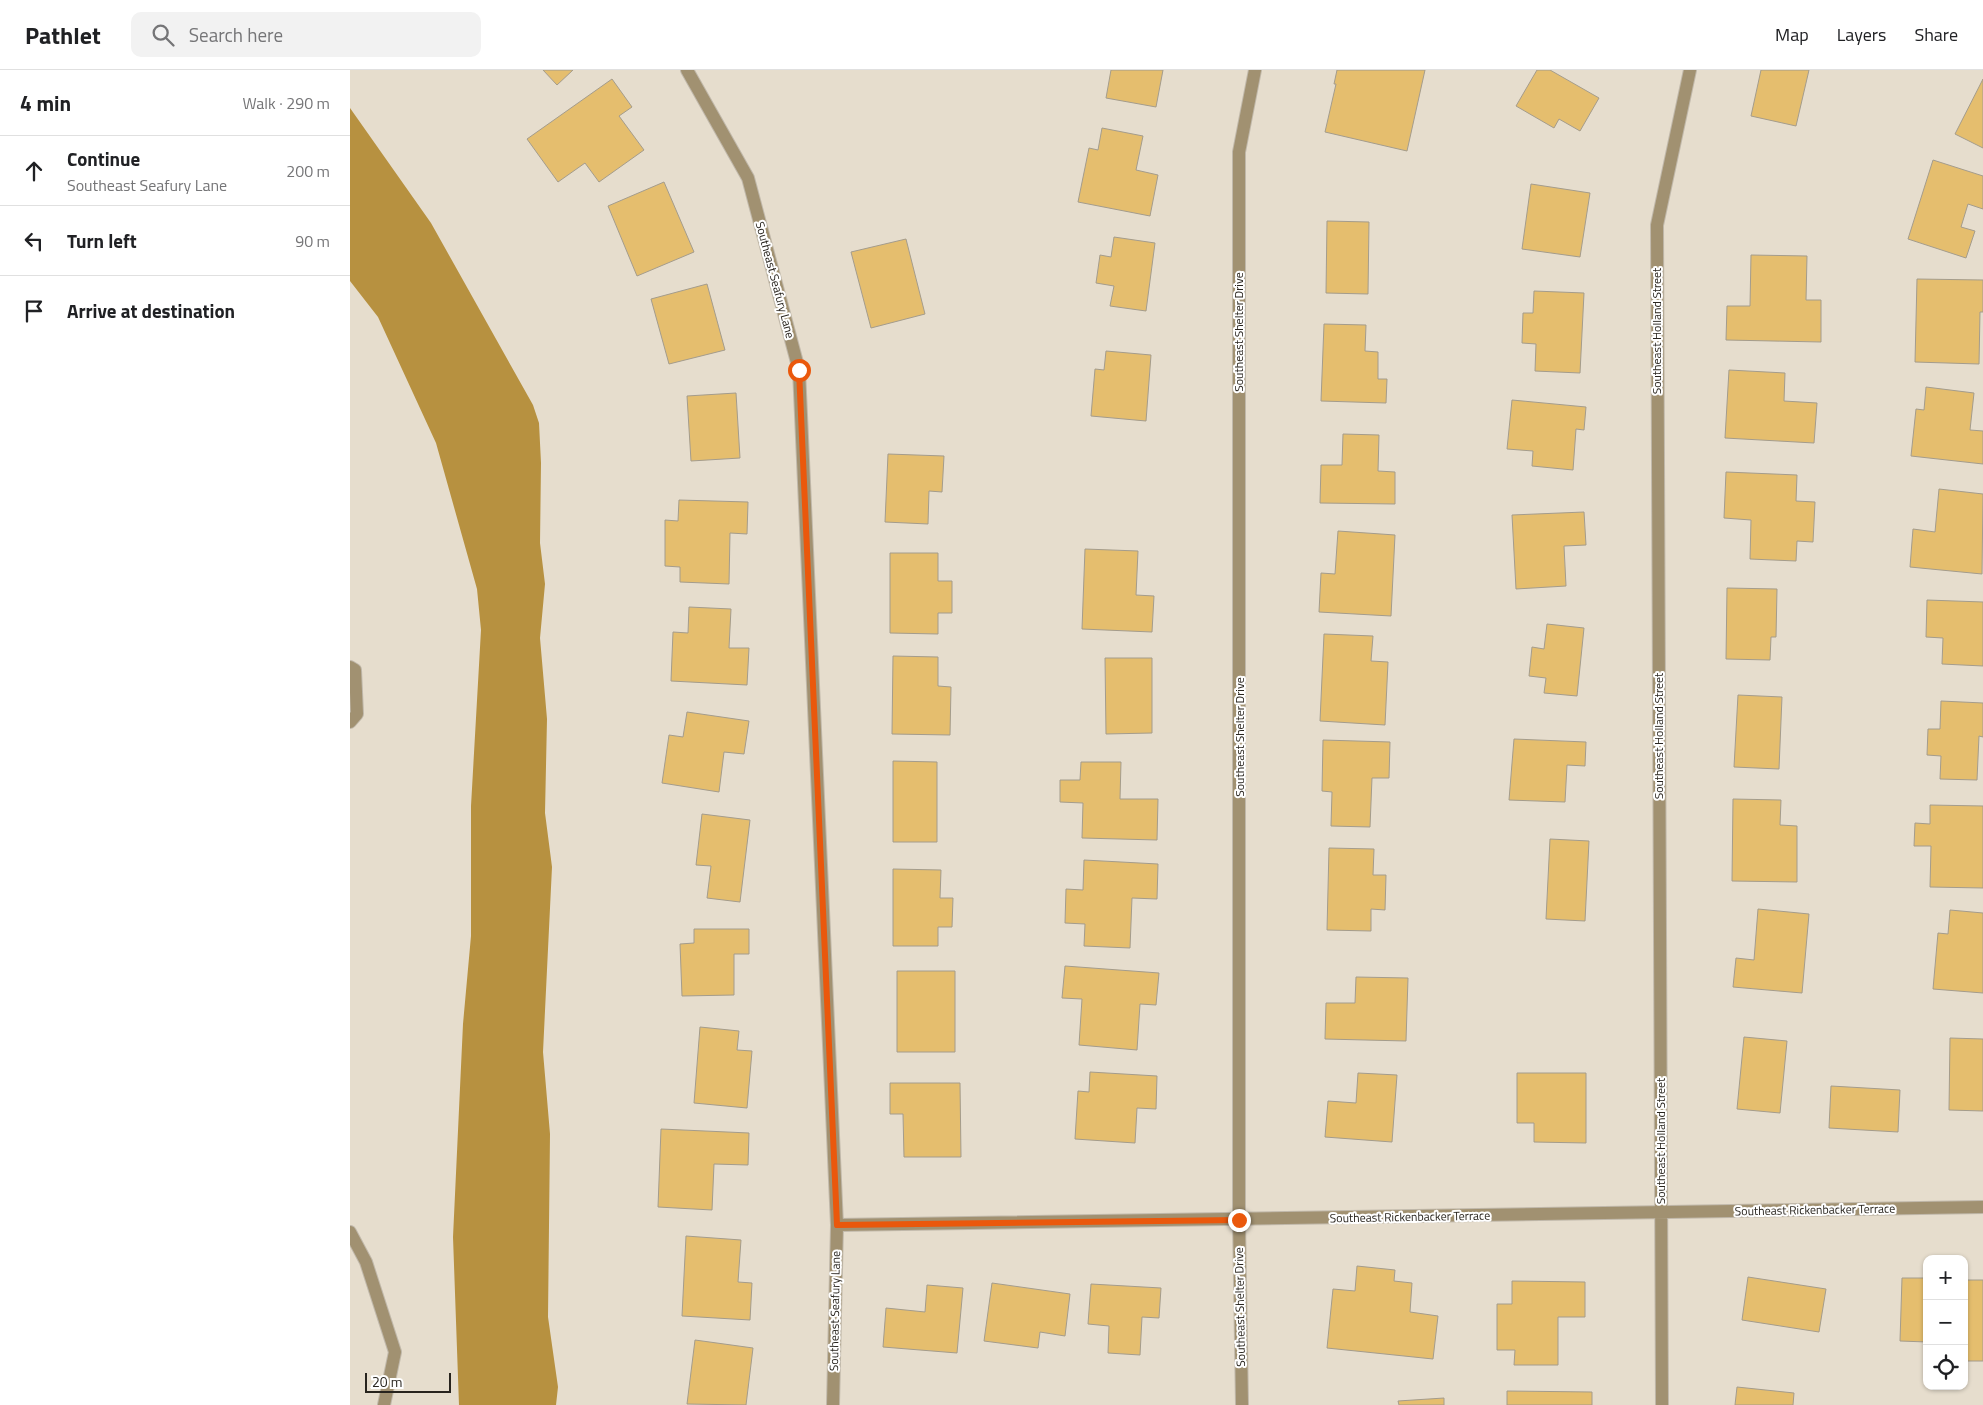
<!DOCTYPE html>
<html lang="en">
<head>
<meta charset="utf-8">
<style>
  body { margin:0; font-family:"Titillium Web",sans-serif; background:#f2f2f2; color:#202124 }
  .controls { position:absolute; right:15px; bottom:15px; display:grid; overflow:hidden; border-radius:10px; box-shadow:0 1px 4px #0004 }
  .controls button { width:45px; height:45px; display:grid; place-items:center; padding:0; border:0; border-bottom:1px solid #e0e0e0; background:#fff; color:#202124; font:25px sans-serif }
  .scale { position:absolute; left:15px; bottom:12px; width:86px; box-sizing:border-box; padding-left:5px; border:2px solid #28241e; border-top:0; font-size:14px; line-height:18px; white-space:nowrap; color:#28241e; -webkit-text-stroke:4px #fff; paint-order:stroke }
  .stop { position:absolute; width:15px; height:15px; margin:-11px; border:4px solid #ea580c; border-radius:50%; background:#fff }
  .stop.end { background:#ea580c; border-color:#fff; box-shadow:0 1px 5px #0008 }
  .list { margin:0; padding:0; list-style:none }
  h2 { display:flex; justify-content:space-between; align-items:center; height:65px; margin:0; padding:0 20px; font-size:21px }
  h2 small { font-size:16px; font-weight:400; color:#757577 }
  .list li { display:grid; grid-template-columns:32px 1fr auto; gap:15px; align-items:center; box-sizing:border-box; height:70px; padding:0 20px; border-top:1px solid #e0e0e0 }
  .list b { display:block; font-size:19px; white-space:nowrap }
  .list p { margin:0; font-size:16px; white-space:nowrap; color:#757577 }
  .list em { font-size:16px; font-style:normal; color:#757577 }
  .icon { flex:none; width:28px; height:28px; fill:none; stroke:currentColor; stroke-width:2; stroke-linecap:round; stroke-linejoin:round }
  .map { position:relative; flex:none; width:1633px; height:1335px; overflow:hidden }
  header { display:flex; align-items:center; gap:30px; box-sizing:border-box; height:70px; padding:0 25px; background:#fff; border-bottom:1px solid #e0e0e0 }
  header strong { font-size:24px }
  nav { display:flex; gap:28px; margin-inline-start:auto; font-size:18px }
  .search { width:350px; height:45px; background:#f2f2f2; display:flex; align-items:center; gap:12px; box-sizing:border-box; padding:0 18px; border-radius:10px; color:#757577; font-size:19px }
  main { display:flex }
  aside { flex:1; background:#fff }
  .map>svg:first-child { display:block }
  .water { fill:#b79140 }
  .building { fill:#e5be6e; stroke:#a49c8c }
  .lines { fill:none; stroke-linecap:round; stroke-linejoin:round }
  .lane-casing { stroke:#c0b8aa; stroke-width:14 }
  .street-casing { stroke:#c0b8aa; stroke-width:14 }
  .lane { stroke:#a19171; stroke-width:12 }
  .street { stroke:#a19171; stroke-width:12 }
  .route { stroke:#ea580c; stroke-width:6 }
  .labels { text-anchor:middle; stroke-width:4; stroke-linejoin:round; paint-order:stroke }
  .street-label { font-size:12px; fill:#28241e; stroke:#fff }
</style>
</head>
<body>
<header>
<strong>Pathlet</strong>
<div class="search"><svg class="icon" aria-label="search" viewBox="0 0 24 24"><circle cx="10" cy="10" r="6"/><path d="M15 15l6 6"/></svg>Search here</div>
<nav><a>Map</a><a>Layers</a><a>Share</a></nav>
</header>
<main>
<aside>
<h2>4 min<small>Walk · 290 m</small></h2>
<ul class="list">
<li><svg class="icon" aria-label="ahead" viewBox="0 0 24 24"><path d="M12 20V5M6 11l6-6 6 6"/></svg><div><b>Continue</b><p>Southeast Seafury Lane</p></div><em>200 m</em></li>
<li><svg class="icon" aria-label="left" viewBox="0 0 24 24"><path d="M17 20v-9H6M10 6l-5 5 5 5"/></svg><div><b>Turn left</b></div><em>90 m</em></li>
<li><svg class="icon" aria-label="arrive" viewBox="0 0 24 24"><path d="M6 21V4h12l-3 4 3 4H6"/></svg><div><b>Arrive at destination</b></div></li>
</ul>
</aside>
<div class="map">
<svg width="1633" height="1335" viewBox="0 0 1633 1335">
  <rect width="100%" height="100%" fill="#e6ddcd"/>
  <!-- water -->
  <path class="water" d="M0,38L81,153L183,335L189,353L191,393L190,473L195,514L190,568L197,649L195,743L202,797L193,982L200,1064L198,1247L208,1317L206,1335H109L103,1167L113,954L121,866V736L131,560L127,519L86,373L28,247L0,211Z"/>
  <!-- building -->
  <path class="building" d="M193,0H223L207,15Z
    M761,0H813L806,37L756,28Z
    M987,0H1075L1057,81L975,62L986,14H984Z
    M1187,0H1200L1249,28L1230,61L1209,49L1204,58L1166,36Z
    M1411,0H1459L1446,56L1401,46Z
    M262,9L282,37L269,46L294,80L249,112L235,93L208,112L177,69Z
    M1633,9V78L1605,64Z
    M752,58L793,66L786,100L808,105L800,146L728,132L739,78L748,80Z
    M1583,90L1633,106V139L1618,134L1611,157L1625,161L1616,188L1558,169Z
    M314,112L344,182L287,206L258,136Z
    M1181,114L1240,123L1230,187L1172,179Z
    M977,151L1019,152L1018,224L976,223Z
    M764,167L805,173L796,241L760,236L764,216L746,213L750,185L761,187Z
    M556,169L575,244L521,258L501,182Z
    M1401,185L1457,186L1456,230H1471V272L1376,270L1377,236H1400Z
    M1567,209L1633,210V242H1630L1629,294L1565,292Z
    M357,214L375,280L319,294L301,229Z
    M1184,221L1234,223L1230,303L1185,301L1186,274L1172,273L1173,243H1183Z
    M974,254L1016,255L1015,281L1028,282V309H1037L1036,333L971,331Z
    M756,281L801,285L796,351L741,346L745,299L754,300Z
    M1379,300L1435,303L1434,331L1467,333L1464,373L1375,368Z
    M1576,317L1624,323L1620,360L1633,361V394L1561,386L1566,339L1574,340Z
    M386,323L390,388L341,391L337,326Z
    M1162,330L1236,337L1234,360L1226,359L1223,400L1182,396L1183,381L1157,379Z
    M993,364L1029,365L1028,401L1045,402V434L970,433L971,395H992Z
    M538,384L594,386L592,422L579,421L578,454L535,452Z
    M1376,402L1447,405L1446,431L1465,432L1463,472L1447,471L1446,491L1400,489L1401,450L1374,448Z
    M1589,419L1633,424L1632,504L1560,497L1563,459L1585,462Z
    M329,430L398,432L397,464L380,463L379,514L330,512V497L315,496V450L328,451Z
    M1234,442L1236,475L1214,476L1216,516L1166,519L1162,445Z
    M988,461L1045,465L1041,546L969,542L971,503L985,504Z
    M735,479L788,481L786,525L804,526L802,562L732,559Z
    M540,483H588V511H602V543H588V564L540,563Z
    M1377,518L1427,519L1426,567H1421L1420,590L1376,589Z
    M1577,530L1633,532V596L1592,594L1593,568L1576,567Z
    M339,537L381,539L379,578H399L397,615L321,611L323,562L338,563Z
    M1197,554L1234,558L1227,626L1194,623L1196,608L1179,606L1182,577L1194,579Z
    M974,564L1023,566L1021,591L1038,592L1035,655L970,651Z
    M543,586L588,587V616L601,617L600,665L542,664Z
    M755,588H802V663L756,664Z
    M1388,625L1432,627L1429,699L1384,697Z
    M1591,631L1633,633V667L1629,666L1627,710L1590,709L1591,686L1577,685L1578,659H1590Z
    M337,642L399,651L394,684L374,682L369,722L312,713L319,665L333,667Z
    M1164,669L1236,672L1235,696L1217,695L1215,732L1159,730Z
    M973,670L1040,672L1039,708H1022L1020,757L981,756L982,722L972,721Z
    M543,691L587,692V772H543Z
    M731,692H771L770,729H808L807,770L732,768L733,733L710,732V710H730Z
    M1383,729L1431,730L1430,755L1447,756V812L1382,811Z
    M1580,735L1633,736V818L1580,817L1581,776H1564L1565,753L1580,754Z
    M352,744L400,750L390,832L357,828L361,796L346,795Z
    M1200,769L1239,771L1235,851L1196,849Z
    M979,778L1024,779L1023,805H1036L1035,840L1021,839V861L977,860Z
    M734,790L808,794L807,829L782,828L780,878L734,876L735,854L715,853L716,819L733,820Z
    M543,799L591,800L590,828H603L602,857H588V876H543Z
    M1408,839L1459,844L1452,923L1383,917L1386,888L1404,890Z
    M1600,840L1633,843V923L1583,919L1588,863L1598,864Z
    M344,859H399V884H384V925L332,926L330,874L344,873Z
    M715,896L809,903L806,935L790,934L787,980L729,975L732,929L712,928Z
    M547,901H605V982H547Z
    M1006,907L1058,908L1056,971L975,969L976,933H1005Z
    M350,957L389,961L387,980L402,981L397,1038L344,1033Z
    M1394,967L1437,971L1430,1043L1387,1039Z
    M1600,968L1633,969V1041L1599,1040Z
    M740,1002L807,1006L806,1039L787,1038L785,1073L725,1069L728,1021L739,1022Z
    M1008,1003L1047,1005L1042,1072L975,1067L978,1031L1006,1033Z
    M1167,1003H1236V1073L1184,1072V1053H1167Z
    M540,1013H610L611,1087H554L553,1044H540Z
    M1481,1016L1550,1020L1548,1062L1479,1058Z
    M311,1059L399,1063L398,1095L364,1094L362,1140L308,1137Z
    M336,1166L391,1170L388,1212L402,1213L400,1250L332,1246Z
    M1007,1196L1045,1200L1044,1211L1062,1213L1060,1242L1088,1246L1083,1289L977,1278L983,1219L1005,1221Z
    M1398,1207L1476,1219L1469,1262L1392,1250Z
    M1552,1208H1577V1272L1550,1271Z
    M1614,1210H1633V1291H1614Z
    M1162,1211L1235,1212V1247H1208V1295H1164L1165,1280H1147V1234H1162Z
    M642,1213L720,1224L715,1266L690,1262L688,1278L634,1271Z
    M741,1214L811,1218L809,1248L792,1247L790,1285L758,1283L759,1256L738,1254Z
    M577,1215L613,1218L607,1283L533,1277L536,1238L575,1242Z
    M345,1270L403,1278L396,1335L337,1334Z
    M1387,1317L1444,1323L1443,1335H1385Z
    M1157,1321L1242,1322V1335H1157Z
    M1094,1328V1335H1049L1048,1331Z"/>
  <g class="lines">
    <!-- lane casing -->
    <g class="lane-casing">
      <path id="lane" d="M0,597L5,600L7,644L0,652
        M0,1162L16,1192L45,1282L34,1335"/>
    </g>
    <!-- street casing -->
    <g class="street-casing">
      <path id="street" d="M337,0L398,108L449,300L487,1155L483,1335
        M487,1155L1633,1137
        M892,1335L889,1150V82L905,0
        M1312,1335L1307,155L1340,0"/>
    </g>
    <!-- lane -->
    <use href="#lane" class="lane"/>
    <!-- street -->
    <use href="#street" class="street"/>
  </g>
  <g class="lines">
    <!-- route -->
    <path class="route" d="M449,300L487,1155L889,1150"/>
  </g>
  <g class="labels">
    <!-- street labels -->
    <g class="street-label">
      <text transform="translate(425 210) rotate(75)" y="4">Southeast Seafury Lane</text>
      <text transform="translate(1307 261) rotate(-90)" y="4">Southeast Holland Street</text>
      <text transform="translate(889 262) rotate(-90)" y="4">Southeast Shelter Drive</text>
      <text transform="translate(1309 666) rotate(-90)" y="4">Southeast Holland Street</text>
      <text transform="translate(890 667) rotate(-90)" y="4">Southeast Shelter Drive</text>
      <text transform="translate(1311 1071) rotate(-90)" y="4">Southeast Holland Street</text>
      <text transform="translate(1465 1140) rotate(-1)" y="4">Southeast Rickenbacker Terrace</text>
      <text transform="translate(1060 1147) rotate(-1)" y="4">Southeast Rickenbacker Terrace</text>
      <text transform="translate(890 1237) rotate(-91)" y="4">Southeast Shelter Drive</text>
      <text transform="translate(485 1241) rotate(-89)" y="4">Southeast Seafury Lane</text>
    </g>
  </g>
</svg>
<div class="controls">
<button>+</button>
<button>−</button>
<button><svg class="icon" aria-label="locate" viewBox="0 0 24 24"><circle cx="12" cy="12" r="6"/><path d="M12 2v4M12 18v4M2 12h4M18 12h4"/></svg></button>
</div>
<div class="scale">20 m</div>
<div class="stop" style="left:449px;top:300px"></div>
<div class="stop end" style="left:889px;top:1150px"></div>
</div>
</main>
</body>
</html>
